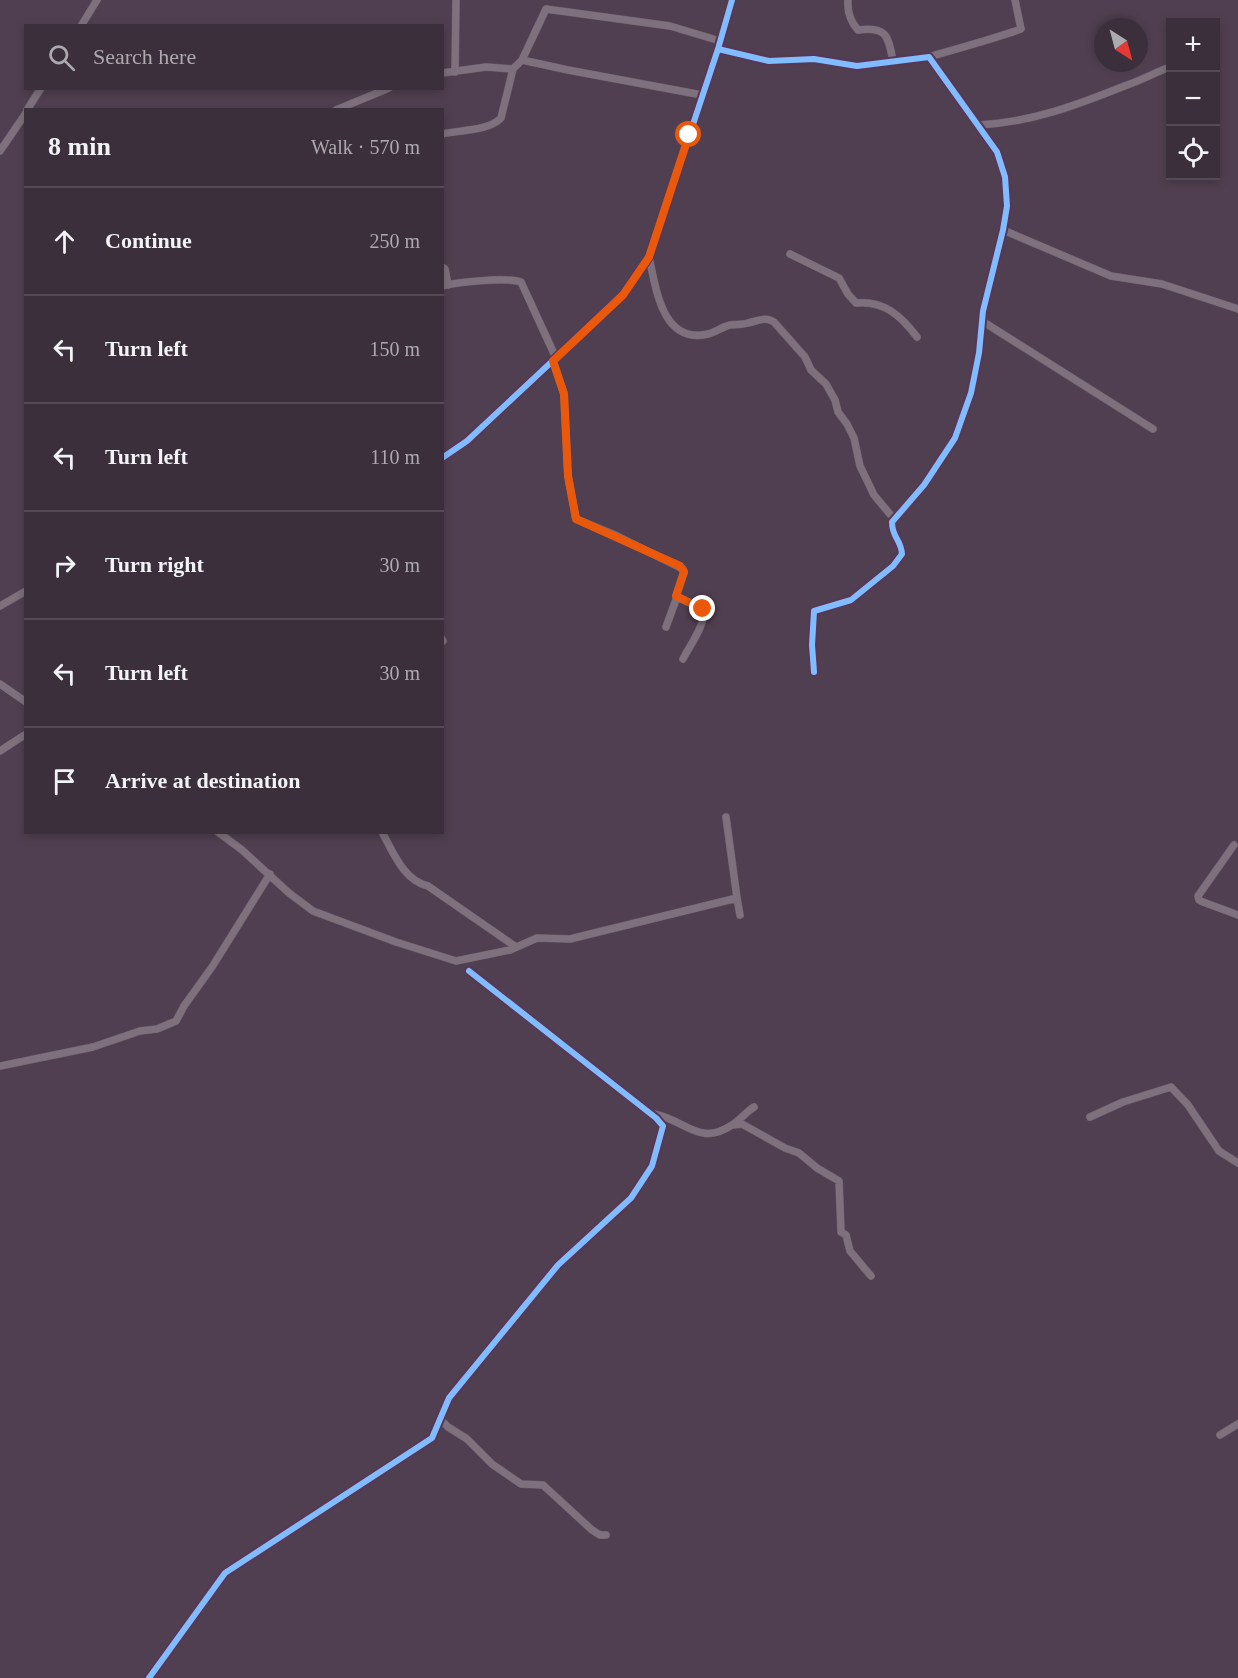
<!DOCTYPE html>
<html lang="en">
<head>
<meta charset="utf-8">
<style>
  body { margin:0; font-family:Georgia,serif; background:#433743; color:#f1f3f6 }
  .controls { position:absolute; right:18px; top:18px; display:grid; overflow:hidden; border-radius:0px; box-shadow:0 3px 9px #0003 }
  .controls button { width:54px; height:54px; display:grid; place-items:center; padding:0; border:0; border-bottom:2px solid #554a56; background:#3c2f3c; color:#f1f3f6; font:30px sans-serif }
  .compass { position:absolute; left:1094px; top:18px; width:54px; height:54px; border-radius:50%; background:#3c2f3c; box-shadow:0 3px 9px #0003; rotate:144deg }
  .stop { position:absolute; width:18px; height:18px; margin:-14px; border:4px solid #ea580c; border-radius:50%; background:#fff }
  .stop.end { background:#ea580c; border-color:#fff; box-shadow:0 2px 6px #0008 }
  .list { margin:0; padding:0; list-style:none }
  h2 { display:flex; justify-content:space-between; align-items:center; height:78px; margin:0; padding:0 24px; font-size:26px }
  h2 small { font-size:20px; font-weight:400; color:#aca9af }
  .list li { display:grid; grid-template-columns:39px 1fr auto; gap:18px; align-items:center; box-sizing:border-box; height:108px; padding:0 24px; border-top:2px solid #554a56 }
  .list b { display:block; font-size:22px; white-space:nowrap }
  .list em { font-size:20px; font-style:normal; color:#aca9af }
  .icon { flex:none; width:33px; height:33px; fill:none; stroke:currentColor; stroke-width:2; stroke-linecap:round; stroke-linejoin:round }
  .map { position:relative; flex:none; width:1238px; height:1678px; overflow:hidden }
  .search { position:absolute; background:#3c2f3c; box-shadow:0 3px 9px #0003; left:24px; top:24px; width:420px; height:66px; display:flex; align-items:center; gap:15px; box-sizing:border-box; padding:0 21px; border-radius:0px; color:#aca9af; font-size:22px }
  .panel { position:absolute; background:#3c2f3c; box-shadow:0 3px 9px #0003; left:24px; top:108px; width:420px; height:726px; border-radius:0px }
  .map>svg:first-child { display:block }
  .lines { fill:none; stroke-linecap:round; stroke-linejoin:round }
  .minor-casing { stroke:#6c5c6b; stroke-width:8 }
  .minor { stroke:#7e717d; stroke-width:7 }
  .cycleway-casing { stroke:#583756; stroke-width:10 }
  .cycleway { stroke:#80bcff; stroke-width:6 }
  .route { stroke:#ea580c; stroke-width:8 }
</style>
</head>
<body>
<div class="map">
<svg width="1238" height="1678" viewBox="0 0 1238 1678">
  <rect width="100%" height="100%" fill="#503f50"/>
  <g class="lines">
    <!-- minor casing -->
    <g class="minor-casing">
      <path id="minor" d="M848,0C847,12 850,21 858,30C887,26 888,36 893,61
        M81,26L97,0
        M718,49L769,61L814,59L857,66L929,57L997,152L1005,177L1007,206L1003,230L983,311L979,353L971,393L955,438L924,485L892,522C892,538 901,539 902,554L893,566L851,600L814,611L812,645L814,672
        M929,57C959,48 991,40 1021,29L1015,0
        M522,60L546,9L670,26L720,41
        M455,72L456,0
        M442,73L486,67L513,69
        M27,110L41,88
        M336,110L389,88
        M979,125C1033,122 1077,105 1127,85C1142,80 1156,72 1170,67
        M442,134C460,130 489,131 501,118L513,69L522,60L568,70L702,95
        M0,151L26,113
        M1003,230L1111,276L1162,284L1238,309
        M790,254L839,278L848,294L856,303C884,300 901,316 917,337
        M649,257C656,288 662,345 708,334C716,332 722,327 730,325C736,324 742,325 748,323C758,321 765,316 774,322L805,357L811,370L826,384L835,400L838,412L847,424L854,438L860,466L874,495L894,519
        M442,267L445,269L448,285
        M442,286C458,282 507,277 521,282L556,358
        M982,321L1153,429
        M553,361L564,394L568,476L576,519L615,535L683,569L684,572L676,596L703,610C707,622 689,647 683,659
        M442,458L467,441L623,295L649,257L718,49L732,0
        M0,606L26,591
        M666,627L677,597
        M442,639L443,641
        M0,684L26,702
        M0,751L26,734
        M726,817L737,898
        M218,832L242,850L289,893L313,911L396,942L456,961L510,950L537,938L570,939L737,898L740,915
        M382,832C393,852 404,881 428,886L516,947
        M1234,845L1198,896L1199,900L1203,902L1238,915
        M0,1066L93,1047L140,1031L157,1029L176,1021L184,1006L212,967L270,874
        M655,1116L654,1114C686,1120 699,1147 732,1125C740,1120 746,1112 754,1107
        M1090,1117L1123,1102L1171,1087L1188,1105L1219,1151L1238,1163
        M733,1125L742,1124L785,1148L799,1153L817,1168L839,1181L841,1232L846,1235L850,1251L871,1276
        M440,1419L448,1427L467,1439L492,1464L521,1484L543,1485L592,1530L600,1535H606
        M1220,1435L1238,1424
        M149,1678L225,1573L432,1438L449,1398L558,1265L631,1198L652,1166L663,1126L656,1118L469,971"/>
    </g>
    <!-- minor -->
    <use href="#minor" class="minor"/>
    <!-- cycleway casing -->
    <g class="cycleway-casing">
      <path id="cycleway" d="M718,49L769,61L814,59L857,66L929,57L997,152L1005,177L1007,206L1003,230L983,311L979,353L971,393L955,438L924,485L892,522C892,538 901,539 902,554L893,566L851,600L814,611L812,645L814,672
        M442,458L467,441L623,295L649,257L718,49L732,0
        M149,1678L225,1573L432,1438L449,1398L558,1265L631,1198L652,1166L663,1126L656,1118L469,971"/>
    </g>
    <!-- cycleway -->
    <use href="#cycleway" class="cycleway"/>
  </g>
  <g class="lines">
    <!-- route -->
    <path class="route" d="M689,135L649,257L623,295L553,361L564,394L568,476L576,519L680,566L684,572L676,596L703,609"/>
  </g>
</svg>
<div class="controls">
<button>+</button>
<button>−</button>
<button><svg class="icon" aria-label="locate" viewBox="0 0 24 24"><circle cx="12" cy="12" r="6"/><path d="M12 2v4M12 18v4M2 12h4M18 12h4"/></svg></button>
</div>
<svg class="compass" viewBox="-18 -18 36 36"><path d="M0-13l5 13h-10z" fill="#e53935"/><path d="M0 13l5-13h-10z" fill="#aca9af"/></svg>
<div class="stop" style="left:689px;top:135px"></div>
<div class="stop end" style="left:703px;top:609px"></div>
<div class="search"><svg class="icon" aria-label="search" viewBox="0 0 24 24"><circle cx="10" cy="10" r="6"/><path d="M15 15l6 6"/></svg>Search here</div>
<section class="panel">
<h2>8 min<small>Walk · 570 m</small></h2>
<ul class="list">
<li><svg class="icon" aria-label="ahead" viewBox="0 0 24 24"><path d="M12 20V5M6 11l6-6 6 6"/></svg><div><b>Continue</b></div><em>250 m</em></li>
<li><svg class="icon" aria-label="left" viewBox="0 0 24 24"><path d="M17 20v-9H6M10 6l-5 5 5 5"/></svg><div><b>Turn left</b></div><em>150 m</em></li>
<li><svg class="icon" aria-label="left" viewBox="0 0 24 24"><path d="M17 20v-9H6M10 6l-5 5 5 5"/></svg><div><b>Turn left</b></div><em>110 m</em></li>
<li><svg class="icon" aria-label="right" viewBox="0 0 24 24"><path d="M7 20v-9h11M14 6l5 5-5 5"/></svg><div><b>Turn right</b></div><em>30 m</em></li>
<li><svg class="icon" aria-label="left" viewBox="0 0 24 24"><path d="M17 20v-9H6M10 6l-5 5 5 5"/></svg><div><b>Turn left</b></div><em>30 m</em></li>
<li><svg class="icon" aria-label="arrive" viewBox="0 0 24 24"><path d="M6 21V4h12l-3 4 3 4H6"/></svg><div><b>Arrive at destination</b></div></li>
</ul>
</section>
</div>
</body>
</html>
